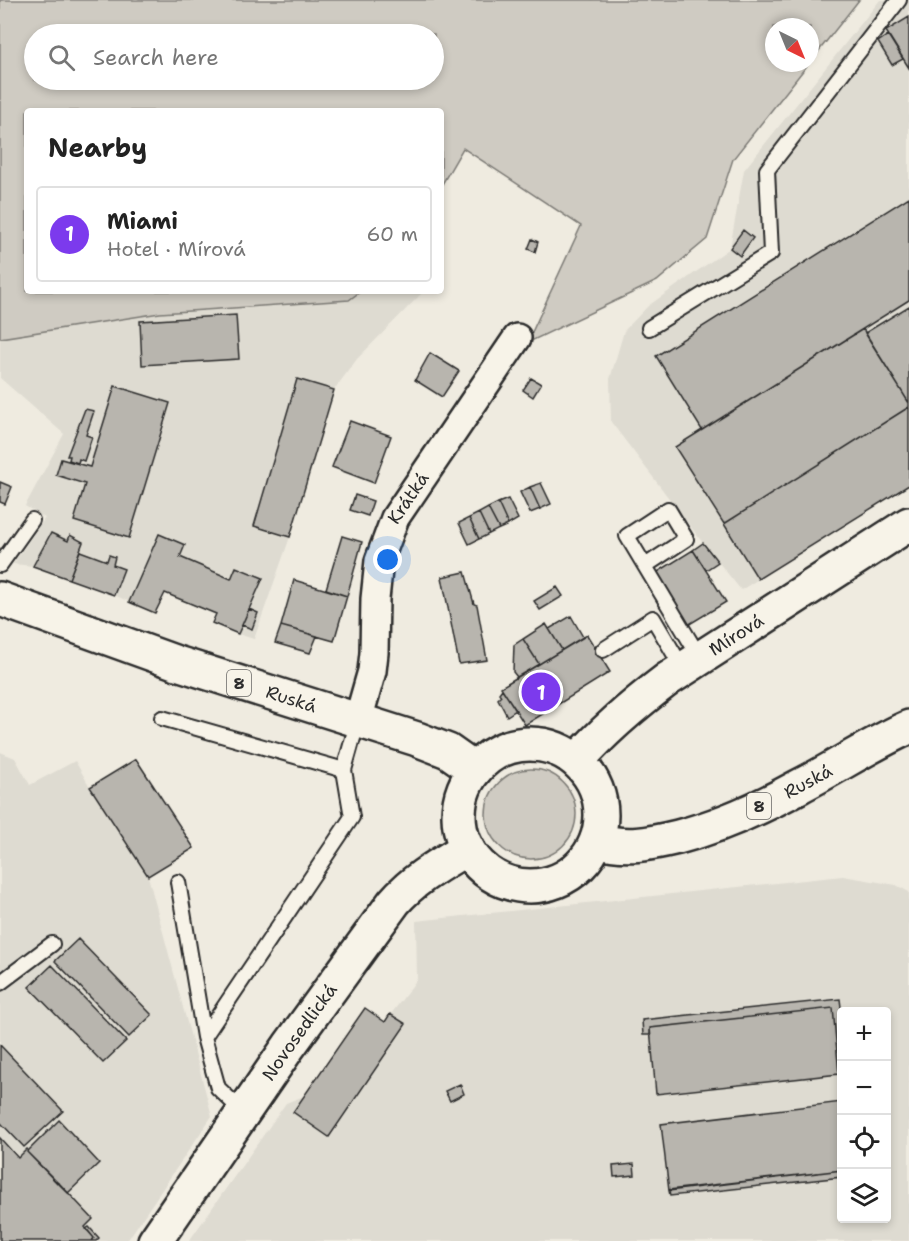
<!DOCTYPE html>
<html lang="en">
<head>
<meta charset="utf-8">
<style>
  body { margin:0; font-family:"Shantell Sans",sans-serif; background:#f2f2f2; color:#222 }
  .controls { position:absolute; right:18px; bottom:18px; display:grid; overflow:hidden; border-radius:6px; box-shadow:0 3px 9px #0003 }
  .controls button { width:54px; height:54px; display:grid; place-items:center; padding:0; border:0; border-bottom:2px solid #e0e0e0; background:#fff; color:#222; font:30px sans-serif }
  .compass { position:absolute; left:765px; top:18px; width:54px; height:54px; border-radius:50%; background:#fff; box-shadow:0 3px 9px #0003; rotate:137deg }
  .you { position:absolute; left:388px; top:560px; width:21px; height:21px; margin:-15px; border:4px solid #fff; border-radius:50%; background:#1a73e8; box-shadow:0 0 0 9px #1a73e833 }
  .badge { display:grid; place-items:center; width:39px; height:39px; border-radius:50%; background:#7c3aed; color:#fff; font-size:20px; font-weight:700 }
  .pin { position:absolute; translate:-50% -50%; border:3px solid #fff; box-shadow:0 2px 6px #0006 }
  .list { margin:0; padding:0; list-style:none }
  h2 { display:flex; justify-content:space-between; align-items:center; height:78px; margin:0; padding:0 24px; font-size:26px }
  h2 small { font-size:20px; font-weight:400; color:#767676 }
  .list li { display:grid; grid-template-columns:39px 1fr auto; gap:18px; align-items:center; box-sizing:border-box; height:96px; margin:0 12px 12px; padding:0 12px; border:2px solid #e0e0e0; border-radius:6px }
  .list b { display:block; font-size:22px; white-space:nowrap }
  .list p { margin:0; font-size:20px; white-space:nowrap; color:#767676 }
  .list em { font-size:20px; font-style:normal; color:#767676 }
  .icon { flex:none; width:33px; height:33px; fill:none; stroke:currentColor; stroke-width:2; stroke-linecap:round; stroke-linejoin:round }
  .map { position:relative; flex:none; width:909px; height:1241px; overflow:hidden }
  .search { position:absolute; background:#fff; box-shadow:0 3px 9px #0003; left:24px; top:24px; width:420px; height:66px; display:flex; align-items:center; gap:15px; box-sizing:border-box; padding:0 21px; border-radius:33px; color:#767676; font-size:22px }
  .panel { position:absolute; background:#fff; box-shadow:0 3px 9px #0003; left:24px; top:108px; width:420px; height:186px; border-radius:6px }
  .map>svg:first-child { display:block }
  .built { fill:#dedbd1; fill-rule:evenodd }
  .green { fill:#cfcbc2; stroke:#7d7b76; stroke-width:1.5; fill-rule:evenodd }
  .building { fill:#b8b5ae; stroke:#2b2b2b; stroke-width:1.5 }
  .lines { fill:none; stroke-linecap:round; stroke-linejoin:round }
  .service-casing { stroke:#2b2b2b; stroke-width:18 }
  .minor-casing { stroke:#2b2b2b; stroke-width:32 }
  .tertiary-casing { stroke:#2b2b2b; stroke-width:38 }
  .primary-casing { stroke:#2b2b2b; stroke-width:38 }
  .service { stroke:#f7f3e8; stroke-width:14 }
  .minor { stroke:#f7f3e8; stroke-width:27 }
  .tertiary { stroke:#f7f3e8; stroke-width:33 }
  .primary { stroke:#f7f3e8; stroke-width:33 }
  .labels { text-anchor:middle; stroke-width:4.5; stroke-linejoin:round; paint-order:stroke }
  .shield { fill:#f7f3e8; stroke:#686764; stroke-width:1.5 }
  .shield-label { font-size:16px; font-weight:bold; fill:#2b2b2b }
  .street-label { font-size:18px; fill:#2b2b2b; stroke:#f7f3e8 }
</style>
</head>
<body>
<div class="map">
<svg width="909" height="1241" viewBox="0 0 909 1241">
  <rect width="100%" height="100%" fill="#efebe0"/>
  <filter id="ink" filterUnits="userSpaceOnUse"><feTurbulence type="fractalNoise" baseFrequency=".0167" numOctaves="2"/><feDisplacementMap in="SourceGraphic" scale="12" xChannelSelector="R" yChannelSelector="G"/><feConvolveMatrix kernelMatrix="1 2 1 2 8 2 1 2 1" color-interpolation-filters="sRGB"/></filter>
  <g filter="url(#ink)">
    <!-- built -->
    <path class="built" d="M880,0H909V485L741,590L703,543L611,422L610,379L624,331L648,306L730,248L744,170Z
      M361,291H424L357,359L334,390L290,537L254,639L238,634L212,623L215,614L165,593L155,613L114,595L33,566L13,564L45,518L25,506L64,434L0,378V338L160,313L349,300Z
      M0,752L15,758L30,785L75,761L90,787L148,876L212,1116L127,1241H0Z
      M843,876L896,885L909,892V1241H189L286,1103L304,1096L365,1008L385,1022L407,993L417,979L416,921ZM842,1012H886V1218H842Z"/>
    <!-- green -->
    <path class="green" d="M0,0H859L810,62V27H774V63H809L733,159L707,239L657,281L527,343L581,226L463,148L441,186V111H27V291H361L349,300L160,313L0,338ZM34,34H434V80H34Z
      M486 814a45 45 0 1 1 90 0a45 45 0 1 1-90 0Z"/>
    <!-- building -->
    <path class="building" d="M909,17V68L886,31Z
      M888,35L903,59L892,65L878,42Z
      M909,197V300L702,430L656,356Z
      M743,230L753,238L740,256L730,248Z
      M532,239L538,242L535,252L528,249Z
      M909,306V403L865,333Z
      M236,315L239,359L142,365L140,321Z
      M863,329L909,403V407L724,524L675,447Z
      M430,353L459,371L442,397L415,380Z
      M531,378L541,384L533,397L523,390Z
      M297,379L334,390L290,537L254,526Z
      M115,386L170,403L129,538L74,521L85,484L56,475L61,459L90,467Z
      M909,407V485L758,579L724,524Z
      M85,409L94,411L86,435L92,437L84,461L79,459L78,463L69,460L70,456H67Z
      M350,421L391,436L374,483L332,467Z
      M0,482L12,487L5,504L0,502Z
      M541,483L551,504L540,509L530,487Z
      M530,487L540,509L530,513L520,492Z
      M355,495L373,501L368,516L350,510Z
      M508,499L518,519L508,525L498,503Z
      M498,503L508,525L499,529L488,508Z
      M488,508L499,529L489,534L479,513Z
      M479,513L489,534L479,539L469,518Z
      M469,518L479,539L469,544L459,523Z
      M51,533L68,541L70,535L83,542L69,579L33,566Z
      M159,534L185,545L180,557L231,579L236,567L263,578L238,634L212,623L216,614L165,593L155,613L129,602Z
      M342,536L362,542L347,596L326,589Z
      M703,543L718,562L706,570L693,550Z
      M693,550L726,602L688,625L656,573Z
      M80,551L107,561L109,555L115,557L113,565L124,569L114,595L69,579Z
      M465,572L474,604L477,605L487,660L459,664L442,577Z
      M294,580L347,596L334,641L281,626Z
      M557,587L563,596L540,610L534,601Z
      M249,609L258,613L252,629L242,625Z
      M571,616L583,637L562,650L549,629Z
      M546,624L562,650L539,664L523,639Z
      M281,626L317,636L310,653L275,643Z
      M587,635L610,672L525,725L501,687Z
      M523,639L539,664L517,677L513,672L514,645Z
      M502,689L516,710L507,716L498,699L501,696L499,693Z
      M136,759L194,848L148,876L90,787Z
      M78,939L152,1015L129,1037L55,961Z
      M52,965L126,1041L103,1063L29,987Z
      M840,999L842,1015V1073L839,1074L833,1008L650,1028V1035H643L642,1020Z
      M365,1008L385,1022L390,1014L406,1024L329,1137L293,1112Z
      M833,1008L839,1074L656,1094L650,1028Z
      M0,1045L63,1111L24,1147L0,1122Z
      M460,1084L464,1094L450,1101L445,1091Z
      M842,1102V1170L669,1191L661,1124Z
      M59,1120L99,1163L68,1193L27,1152Z
      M0,1138L18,1158L27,1149L28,1151L27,1152L58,1184L59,1183L93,1219L85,1227L94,1238L92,1241H0Z
      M634,1164L635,1175L614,1177L613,1166Z
      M842,1170V1177L670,1196L669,1190Z
      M89,1227L99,1238L96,1241H92L94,1238L86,1229Z"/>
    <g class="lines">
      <!-- service casing -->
      <g class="service-casing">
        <path id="service" d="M649,328L771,253L767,170L899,0
          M0,565L32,520
          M645,566L686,539L668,509L627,536L700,658
          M603,650L653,618L683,669
          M162,718L344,770
          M178,882L204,1037L218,1088L243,1112
          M0,983L52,944
          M204,1037L352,817L344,770L358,720"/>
      </g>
      <!-- minor casing -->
      <g class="minor-casing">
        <g id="minor">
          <path id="s1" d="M358,720L372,671L374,653L375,599L379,561L395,518L517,338"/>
        </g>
      </g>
      <!-- tertiary casing -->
      <g class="tertiary-casing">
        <g id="tertiary">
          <path id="s2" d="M577,761C604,730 635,704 668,679L909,524"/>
          <path id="s3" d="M155,1241L289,1046L394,902C415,878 441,864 467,848"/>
        </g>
      </g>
      <!-- primary casing -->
      <g class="primary-casing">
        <g id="primary">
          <path id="s4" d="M0,599L177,663L417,739L448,751L475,770"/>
          <circle cx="530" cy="815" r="71"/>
          <path id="s5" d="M597,840C626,849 649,844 678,837C720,826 762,807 800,786C837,767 871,744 909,727"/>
        </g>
      </g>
      <!-- service -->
      <use href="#service" class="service"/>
      <!-- minor -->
      <use href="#minor" class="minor"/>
      <!-- tertiary -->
      <use href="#tertiary" class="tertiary"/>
      <!-- primary -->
      <use href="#primary" class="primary"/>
    </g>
  </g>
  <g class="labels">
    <!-- shield labels -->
    <g class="shield">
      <rect x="227" y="670" width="24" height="26" rx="4.5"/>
      <rect x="747" y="793" width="24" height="26" rx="4.5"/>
    </g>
    <g class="shield-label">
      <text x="239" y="689">8</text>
      <text x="759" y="812">8</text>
    </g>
    <!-- street labels -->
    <g class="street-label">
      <text dy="6" stroke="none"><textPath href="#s1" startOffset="231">Krátká</textPath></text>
      <text dy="6" stroke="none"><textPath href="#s2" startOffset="204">Mírová</textPath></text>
      <text dy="6" stroke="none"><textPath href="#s4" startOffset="308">Ruská</textPath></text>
      <text dy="6" stroke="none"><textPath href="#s5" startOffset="224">Ruská</textPath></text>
      <text dy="6" stroke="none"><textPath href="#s3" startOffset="254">Novosedlická</textPath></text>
    </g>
  </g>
</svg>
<div class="controls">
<button>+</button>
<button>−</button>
<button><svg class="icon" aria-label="locate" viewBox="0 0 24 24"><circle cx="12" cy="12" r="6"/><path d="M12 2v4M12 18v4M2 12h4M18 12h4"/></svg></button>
<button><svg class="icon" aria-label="layers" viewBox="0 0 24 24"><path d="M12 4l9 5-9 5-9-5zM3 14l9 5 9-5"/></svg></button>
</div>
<svg class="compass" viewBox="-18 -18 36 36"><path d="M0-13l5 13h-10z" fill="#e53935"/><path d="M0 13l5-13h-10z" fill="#767676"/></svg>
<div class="you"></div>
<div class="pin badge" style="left:541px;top:692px">1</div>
<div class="search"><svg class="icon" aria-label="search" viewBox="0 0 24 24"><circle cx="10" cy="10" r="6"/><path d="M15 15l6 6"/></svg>Search here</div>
<section class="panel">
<h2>Nearby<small></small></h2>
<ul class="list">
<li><span class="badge">1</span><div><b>Miami</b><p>Hotel · Mírová</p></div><em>60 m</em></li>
</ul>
</section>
</div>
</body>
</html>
